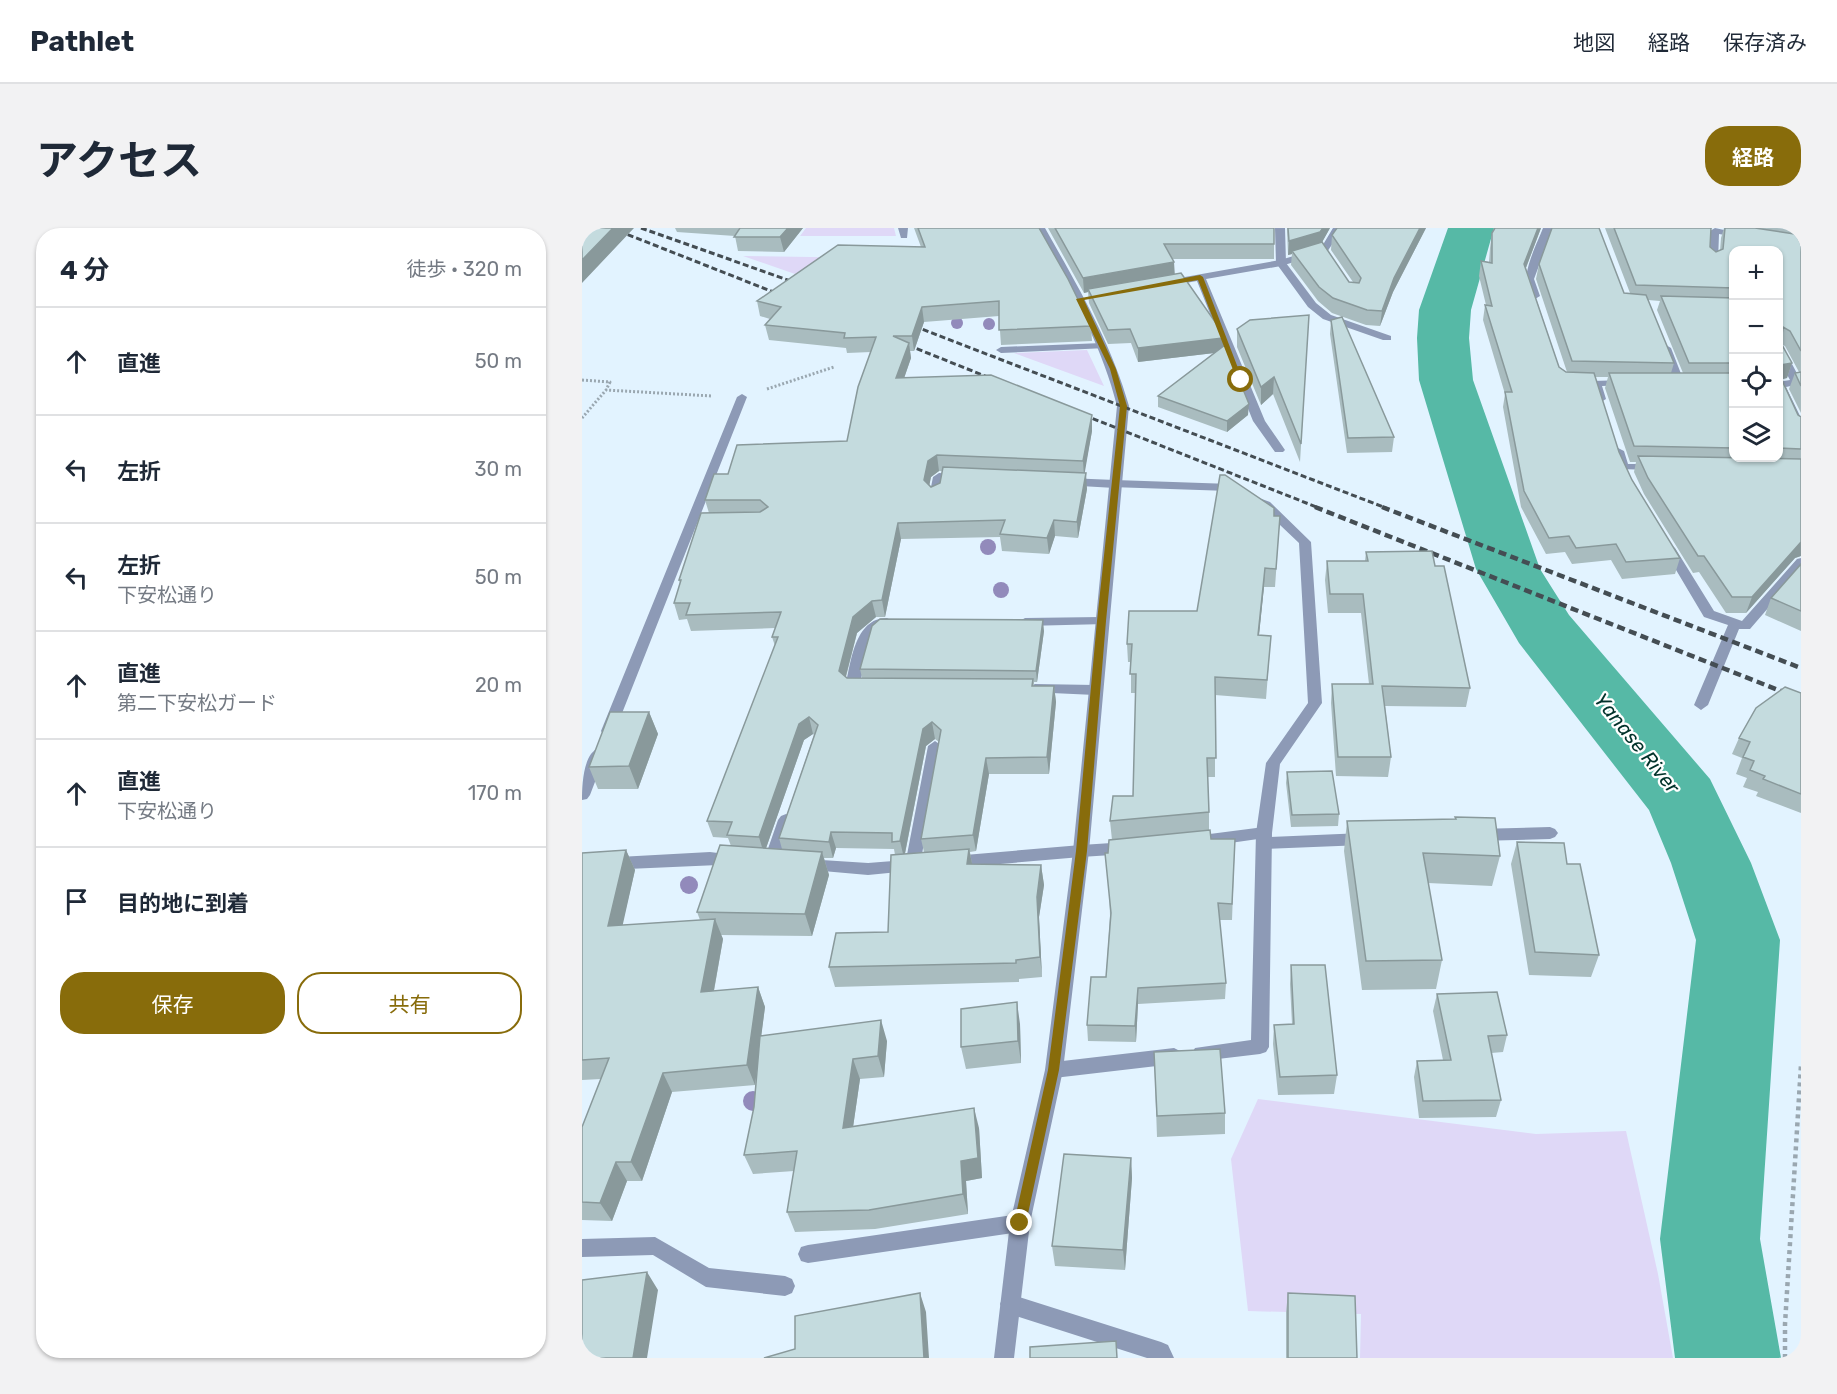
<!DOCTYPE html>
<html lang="ja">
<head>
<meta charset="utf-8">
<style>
  body { margin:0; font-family:Rubik,"Noto Sans JP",sans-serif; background:#f2f2f3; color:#1f2937 }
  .controls { position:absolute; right:18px; top:18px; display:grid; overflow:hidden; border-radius:12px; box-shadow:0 2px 4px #0004 }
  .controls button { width:54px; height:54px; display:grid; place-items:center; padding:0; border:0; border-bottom:2px solid #e0e1e3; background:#fff; color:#1f2937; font:30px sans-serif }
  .stop { position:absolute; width:18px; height:18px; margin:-14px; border:4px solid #886c0b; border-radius:50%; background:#fff }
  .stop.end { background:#886c0b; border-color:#fff; box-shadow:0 2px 6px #0008 }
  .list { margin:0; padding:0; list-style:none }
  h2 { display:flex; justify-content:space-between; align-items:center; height:78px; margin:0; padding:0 24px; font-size:26px }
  h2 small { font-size:20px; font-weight:400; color:#747a83 }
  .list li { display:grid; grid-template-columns:39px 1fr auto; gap:18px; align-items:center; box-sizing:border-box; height:108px; padding:0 24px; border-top:2px solid #e0e1e3 }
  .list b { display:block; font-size:22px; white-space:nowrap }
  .list p { margin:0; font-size:20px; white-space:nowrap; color:#747a83 }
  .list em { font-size:20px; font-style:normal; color:#747a83 }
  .actions { display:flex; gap:12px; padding:18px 24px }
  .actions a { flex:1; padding:14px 0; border:2px solid #886c0b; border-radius:24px; text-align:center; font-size:21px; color:#886c0b }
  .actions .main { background:#886c0b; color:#fff }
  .icon { flex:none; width:33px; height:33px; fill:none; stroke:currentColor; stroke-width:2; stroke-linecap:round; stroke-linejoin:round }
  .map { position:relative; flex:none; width:1219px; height:1130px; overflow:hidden; border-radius:24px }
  header { display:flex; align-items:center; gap:36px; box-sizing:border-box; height:84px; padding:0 30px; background:#fff; border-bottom:2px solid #e0e1e3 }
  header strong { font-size:28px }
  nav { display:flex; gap:33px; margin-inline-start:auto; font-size:21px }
  .intro { display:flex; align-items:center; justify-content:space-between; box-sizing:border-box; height:144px; padding:0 36px }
  h1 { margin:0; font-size:42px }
  .button { padding:15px 27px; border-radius:24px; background:#886c0b; color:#fff; font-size:21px; font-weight:700 }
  main { display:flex; gap:36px; padding:0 36px }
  aside { flex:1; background:#fff; border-radius:24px; box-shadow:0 2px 4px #0004 }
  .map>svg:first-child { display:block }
  .green { fill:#dfd8f7 }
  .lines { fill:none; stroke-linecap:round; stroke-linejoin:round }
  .river { fill:#56b9a6; fill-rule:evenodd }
  .path-far1 { stroke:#9aa7b0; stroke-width:3; stroke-dasharray:2 2; stroke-linecap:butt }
  .path { stroke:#9aa7b0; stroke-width:4.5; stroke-dasharray:4 4; stroke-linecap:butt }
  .service { fill:#8d9ab6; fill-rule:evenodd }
  .minor { fill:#8d9ab6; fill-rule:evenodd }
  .tertiary { fill:#8d9ab6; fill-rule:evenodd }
  .rail-far1 { stroke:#444d53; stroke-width:3; stroke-dasharray:6 3; stroke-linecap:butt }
  .rail { stroke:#444d53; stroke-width:4.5; stroke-dasharray:8 4.5; stroke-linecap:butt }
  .tree { fill:#928abb }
  .wall { fill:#a9bcbf; fill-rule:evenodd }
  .shaded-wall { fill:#89999b }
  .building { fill:#c4dbde; stroke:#89999b; stroke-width:1.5 }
  .route { fill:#886c0b }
  .labels { text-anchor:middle; stroke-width:4.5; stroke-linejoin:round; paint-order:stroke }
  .water-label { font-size:20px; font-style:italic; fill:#01322a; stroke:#fff }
</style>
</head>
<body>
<header>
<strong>Pathlet</strong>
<nav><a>地図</a><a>経路</a><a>保存済み</a></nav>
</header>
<div class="intro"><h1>アクセス</h1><a class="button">経路</a></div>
<main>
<aside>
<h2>4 分<small>徒歩 · 320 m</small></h2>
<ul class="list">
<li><svg class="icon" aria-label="ahead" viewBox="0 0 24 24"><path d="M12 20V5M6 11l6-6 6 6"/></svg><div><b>直進</b></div><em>50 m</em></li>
<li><svg class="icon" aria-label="left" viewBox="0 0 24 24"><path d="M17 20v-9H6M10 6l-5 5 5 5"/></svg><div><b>左折</b></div><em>30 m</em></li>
<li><svg class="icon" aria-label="left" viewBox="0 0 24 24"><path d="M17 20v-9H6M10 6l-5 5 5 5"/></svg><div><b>左折</b><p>下安松通り</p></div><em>50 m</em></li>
<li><svg class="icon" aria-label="ahead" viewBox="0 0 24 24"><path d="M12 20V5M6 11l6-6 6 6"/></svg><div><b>直進</b><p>第二下安松ガード</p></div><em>20 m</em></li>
<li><svg class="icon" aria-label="ahead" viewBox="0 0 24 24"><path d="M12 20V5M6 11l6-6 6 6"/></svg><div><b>直進</b><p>下安松通り</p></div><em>170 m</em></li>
<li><svg class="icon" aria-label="arrive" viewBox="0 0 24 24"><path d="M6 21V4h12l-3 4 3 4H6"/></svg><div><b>目的地に到着</b></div></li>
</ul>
<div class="actions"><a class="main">保存</a><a>共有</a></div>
</aside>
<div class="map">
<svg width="1219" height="1130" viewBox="0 0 1219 1130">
  <rect width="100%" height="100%" fill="#e2f3ff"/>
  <!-- green -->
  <path class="green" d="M224,0H312L314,8H218Z
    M161,28L294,30L302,77Z
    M505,122L522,158L432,125Z
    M676,871L954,906L1044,903L1076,1046L1091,1130H778L779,1086L666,1083L649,931Z"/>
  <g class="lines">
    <!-- river -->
    <path class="river" d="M866,0H912L889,82L887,110L891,152L958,341L987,387L1128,551L1169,635L1198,712L1178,1011L1199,1130H1093L1078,1011L1114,712L1089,635L1067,582L937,415L894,341L837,152L835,110L837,82Z"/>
    <!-- path-far1 -->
    <path class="path-far1" d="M0,152L28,154L24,162
      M185,161L252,139
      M0,190L24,162L130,168"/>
    <!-- path -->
    <path class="path" d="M1203,1130V1096L1219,837"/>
    <!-- service -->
    <path class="service" d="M316,0H326L325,10H319Z
      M693,0H703L704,35L734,75L749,87L809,108V112H801L741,91L726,79L694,35Z
      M1133,0L1165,7L1160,10L1137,6L1136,34L1131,37L1126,34L1128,3Z
      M520,115L525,118L524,120L419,125L414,122L419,119Z
      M1084,117L1089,120L1103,156L1102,158L1098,159L1093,156L1079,120Z
      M357,245L377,246L383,250L377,254L362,253L359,269L353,273L347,269L351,249Z
      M485,250L533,252L539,256L533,260L481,257L479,254Z
      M1087,316L1093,320L1132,383L1160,393L1215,331L1219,330V342L1168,401H1157L1126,477L1119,482L1112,477L1146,397L1122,389L1081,320Z
      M519,389L524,390L526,393L524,396L443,398L436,394L443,390Z
      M305,390L312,394L310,397C284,403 284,433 278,455L286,460L279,465L265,463L263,460C269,436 272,390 305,390Z
      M453,456L513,457L520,462L513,467L448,464L446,461L448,458Z
      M682,599L687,601L690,605L687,609L781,605L786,607L789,611L786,615L781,617L682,621L677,619L674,615L676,611L620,619L615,617L612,613L615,609L620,607Z
      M968,599L973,601L976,605L973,609L968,611L895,613L890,611L887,607L890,603L895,601Z
      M545,614L551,616L553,620L551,624L545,626L499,629L493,627L491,623L493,619L499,617Z
      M438,986L445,989L448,995L445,1001L438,1004L226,1035L219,1033L216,1026L219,1019L226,1017Z
      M73,1009L127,1040L203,1048L210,1051L213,1058L210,1065L203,1068L124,1059L71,1027L0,1029V1011Z
      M428,1066L579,1114L586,1117L592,1130H565L428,1086L421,1083L418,1076L421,1069Z"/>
    <!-- minor -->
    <path class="minor" d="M751,0H761L745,24L699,38L624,51L683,193L703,222L701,224H693L671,193L615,53L586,58L581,55L586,52L698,32L739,20Z
      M961,0H971L952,51L958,68L953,71C931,61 955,16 961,0Z
      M1196,116L1201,119L1219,153L1218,156L1204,159L1219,190V205L1213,202L1196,165V154L1208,152L1196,130Z
      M1044,152L1049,155L1048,157L1020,158L1024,171L1019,174L1014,171L1009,155L1010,153Z
      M160,166L165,169L33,503L31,506H21L19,503L155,169Z
      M1036,220L1042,223L1046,236H1072L1078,239L1072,242L1037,241L1030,223Z
      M533,252L649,256L661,263L655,267L647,263L529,259L527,256Z
      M677,270L688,274L729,314L740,475L698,536L690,605L687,819L684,824L678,826L619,833L613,830L610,825L613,820L669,812L674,605L684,535L726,475L717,315L680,280L671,274Z
      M353,513L360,518L337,642L286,647L218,641L216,637L218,633L224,631L286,635L324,632L346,518Z
      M17,520L24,525L8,567L5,571L0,572C0,558 1,525 17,520Z
      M204,586L209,588L212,592L197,635L195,639H183L181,635L196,592L199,588Z
      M499,617L505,619L507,623L505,627L499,629L371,640L365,638L363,634L365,630L371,628Z
      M128,624L159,628L161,632L159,636L0,643V631Z
      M592,820L598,823L601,828L598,833L592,836L472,850L466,847L463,842L466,837L472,834Z"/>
    <!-- tertiary -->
    <path class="tertiary" d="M453,0H463C495,57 529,114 547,178L507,623L481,842L448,995L432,1130H412L428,995L463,842L491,623L535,178C519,114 486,57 453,0Z"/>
    <!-- rail-far1 -->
    <path class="rail-far1" d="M29,0L204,69
      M59,0L220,57
      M324,95L804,280
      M318,114L418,154
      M494,184L737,280"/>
    <!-- rail -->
    <path class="rail" d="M733,279L1219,471
      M800,279L1219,440"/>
  </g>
  <!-- trees -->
  <g class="tree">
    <circle cx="375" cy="95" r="6"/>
    <circle cx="407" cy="96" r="6"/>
    <circle cx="406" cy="319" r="8"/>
    <circle cx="419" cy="362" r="8"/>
    <circle cx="107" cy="657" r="9"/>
    <circle cx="171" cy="873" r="10"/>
  </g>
  <!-- wall -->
  <path class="wall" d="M93,0H221L202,24L156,23L153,8L95,4Z
    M332,0H457L509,98L510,113L419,117L417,88L342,94L332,123H328L329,130L322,150L510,203L502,245L505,261L496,310L473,308L467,326L420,323L418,309L319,311L303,389H294L275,405L264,449L265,450H280L278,441L462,403L455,454H452V458H472L474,474L467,546H407L394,623L388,624L390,636L459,637L462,657L457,689L460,749L437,751V754L253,759L247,739L306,704L313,627L312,621L254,620L251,630H242L247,647L230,708L139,707L141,711L132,763L176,759L183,779L179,808L305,813L302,849L278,851L271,899L397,900L400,950L384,953L386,986L293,1001L213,1004L205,984L212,943L171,946L162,927L172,879L175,840L173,857L90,864L60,953H45L30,993L0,992V899L19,851L0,852V625L44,622L53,642L40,697L118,692L115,684L149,618L146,610L131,609L125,593L193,418L190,409L193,400L109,403L105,391L97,392L92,375L98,355L97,352L127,285L123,272L146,246L265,213L289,124L265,125L264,120L187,112L183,97L188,91L178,88L175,73L339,19ZM357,243H361L358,255L349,259L347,257L349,249ZM231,506L232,507L197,610L200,621L184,620L222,512ZM353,511L357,514L339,611L342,624L323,626L344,518Z
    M466,0H692V31H591L592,46L641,110V118L666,187L645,204L576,179V168L632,125L556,134L549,115L526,116L507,75L506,64L502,65Z
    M705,0H748L740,14L767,54H771L749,22L750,7L755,0H844L811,64L798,98L784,97L750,85L736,73L709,37L710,26L706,27Z
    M913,0H959L944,40L977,139L985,144L954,51L957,36L1042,65H1048L1023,0H1130L1129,1L1128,19L1134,24L1138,23L1139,10L1142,0H1219V185L1207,161L1213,145L1217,144L1203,118L1199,116L1210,135L1205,150L1200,151L1216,187L1219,189V328L1213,330L1164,385H1144L1117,344L1111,345L1062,266L1052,244L1054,234H1048L1023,160L1026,149H1013L1037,224L1050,252L1098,330L1093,346L1040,351L1029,332L990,336L983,324L964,326L939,279L921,179L923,166L901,92L903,77H904L897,48L899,33L907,34L908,20L910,5ZM1152,22H1197V230H1152ZM1066,72L1078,73L1075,82L1101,145H1089L1092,135Z
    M727,87L718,234L691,166L679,177L655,119V101Z
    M749,92L812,209L810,224L765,225L748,106Z
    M692,288H698L693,359H682L677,407L689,408L684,471L633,467V549H626L627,584V602L629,611H653L650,692H637L644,755L643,771L556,776L554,814L506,813L505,797L524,749L528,688L526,625L530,612L528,593L551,568L554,465H549V434H546L545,416L615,383Z
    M784,324L853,338L888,460L884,479L803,478L809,529L806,549L754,548L749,475L750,456H787L779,385H746L743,352L745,333H783Z
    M1219,336V403L1183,387L1189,370Z
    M1219,465V585L1174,568L1176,564L1161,559L1165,550L1154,546L1160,530L1150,526L1157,510Z
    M67,484L76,506L56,561H16L7,539Z
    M705,544L757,586L756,598L709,599L704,555Z
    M873,589L918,628L910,658L846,655L860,732L854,761L780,762L762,623L765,593L873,591Z
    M935,614L985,636L1017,727L1009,749L947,747L929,636Z
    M709,737L755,847L752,866L696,867L691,816L692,797L710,796L708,756Z
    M855,766L925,807L921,824L909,825L919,872L914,889L837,890L832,849L835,833L861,832L851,783Z
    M438,796L439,835L384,841L379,819Z
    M572,824L643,885V906L575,909Z
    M549,930L550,950L543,1042L473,1038L470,1018Z
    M706,1065L775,1130H704V1084Z"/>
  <!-- shaded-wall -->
  <path class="shaded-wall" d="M31,0H52L0,55V32Z
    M206,0H221L202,24L198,9Z
    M741,0H748L738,18L710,23V26L706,27L707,13Z
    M838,0H844L811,64L798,98L800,83L812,50Z
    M956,0H959L940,50L942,36Z
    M592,34L593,49L506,61V64L502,65L501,50Z
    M340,79L342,94L332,123L330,108Z
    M641,110V124L556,134V120Z
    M327,115L329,130L317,165L314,150Z
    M1210,135L1205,150L1197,152L1199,137Z
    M692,149L691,166L679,177V159Z
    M667,176L666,187L645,204V193Z
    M510,187V203L502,249L501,233Z
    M355,227L357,243L349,249L345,269L342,252L346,233Z
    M504,245L505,261L496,310L495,294Z
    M472,292L473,308L467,326L465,310Z
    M316,295L319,311L303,389L300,372Z
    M1219,314V328L1213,330L1164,385L1170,369Z
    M683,340L682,359L675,426L676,407Z
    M290,373L294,389L275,405L261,459L257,443L271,389Z
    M461,392L462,403L455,454L454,443Z
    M472,458L474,474L467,546L465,529Z
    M67,484L76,506L56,561L47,538Z
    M227,489L231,506L222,512L182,626L177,609L217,496Z
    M350,494L353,511L344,518L322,630L318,613L341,501Z
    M404,530L407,546L394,623L391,607Z
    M249,604L254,620L251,630L247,614Z
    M387,621L391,640L385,636Z
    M44,622L53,642L36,718L26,698Z
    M240,624L247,647L230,708L223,686Z
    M459,637L462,657L457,689L460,749L458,729L455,669Z
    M133,691L141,711L128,784L119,764Z
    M176,759L183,779L173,857L165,837Z
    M556,760V776L554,814L553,798Z
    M435,774L438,796L439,835L436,813Z
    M299,792L305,813L302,849L296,828Z
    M271,831L278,851L268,920L261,900Z
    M81,845L90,864L60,953L49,934Z
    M392,880L397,900L400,950L384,953L386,986L381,966L379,933Z
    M549,930L550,950L543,1042L541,1022Z
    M34,934L45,953L30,993L18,975Z
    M65,1044L76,1062L65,1130H51Z
    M338,1065L344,1084L347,1130H342Z"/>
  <!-- building -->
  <path class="building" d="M0,0H31L0,32Z
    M158,0H206L198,9H152Z
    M336,0H457L486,51L509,98L417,102V73L340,79L330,108H311L327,115L314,150L409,147L510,187L501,233L355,227L346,233L342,252L349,259L358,255L361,239L504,245L495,294L472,292L465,310L418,306L423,292L316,295L300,372L290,373L271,389L257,443L265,450L451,451L450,458H472L465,529L404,530L391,607L339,611L359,502L350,494L341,501L318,613L310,614V605L249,604L247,614L197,610L236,497L227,489L217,496L177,609L145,607L150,594L125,593L196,409H190L199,384L104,387L108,375H92L99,352H97L119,285L178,284L186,279L178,272H123L132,246H146L155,217L265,213L276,159L294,109L262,110L263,105L183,97L199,79L175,73L256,17L343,19Z
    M473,0H692V16H582L592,34L501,50Z
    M706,0H741L738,4L707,13Z
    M755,0H838L812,50L800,83L785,82L751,70L737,59L710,23L740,14L767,54L777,55L779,50L750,7Z
    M913,0H956L942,36L977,139L984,144L1012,145L1037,224L1050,252L1098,330L1044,334L1034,316L994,320L987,308L967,310L942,263L923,164H930L903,77L910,78L899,33L910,35V5Z
    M970,0H1017L1042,65L1064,67L1092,135L990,133L957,36Z
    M1032,0H1129L1128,19L1134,24L1141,21L1143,0H1173L1219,7V123L1208,103L1201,99L1199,115L1210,135L1199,137V150L1216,187L1219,189V221L1197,220V22H1152V60L1054,57Z
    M599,45L636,98L641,110L556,120L548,101L526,102L506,61Z
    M1079,68L1152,70V135H1107Z
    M727,87L719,216L692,149L679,159L655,101L668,92Z
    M760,89L812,209L766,210L749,92Z
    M643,117L667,176L645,193L576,168Z
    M1219,144V158L1213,145Z
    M1027,145H1152V220L1052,218Z
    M1056,228L1219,231V314L1170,369H1150L1122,328H1116L1066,250Z
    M638,247H643L692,280V288H698L694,341L683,340L676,407L689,408L685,452L633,449L634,530H625L627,584L528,593L531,568H551L554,446H548L550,416H545L547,383H615Z
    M850,323L853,338H862L888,460L800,458L809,529H756L750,456H791L781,366H748L745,333H786L784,324Z
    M1219,336V383L1189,370Z
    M298,391L461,392L454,443L278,441L290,398Z
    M1203,459L1219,465V566L1181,551L1183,548L1168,542L1172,533L1161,529L1168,514L1157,510L1174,480Z
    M28,484H67L47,538L7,539Z
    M750,543L757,586L710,587L705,544Z
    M873,589L913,590L918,628L841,625L860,732L784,733L765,593L874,591Z
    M628,602L629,611H653L650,676L636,675L644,755L556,760L553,798L505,797L509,749H524L529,685L523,625H526L527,612Z
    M935,614L982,615L985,636H998L1017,727L953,724Z
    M138,617L240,624L223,686L115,684Z
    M387,621L385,636L459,637L455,669L458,729L434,732V735L247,739L254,705L306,704L309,627Z
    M44,622L26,698L133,691L119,764L176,759L165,837L81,845L49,934H34L18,975L0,974V899L27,830L0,832V625Z
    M709,737H743L755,847L698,849L692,797L712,796Z
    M915,764L925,807L906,808L919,872L841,873L835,833L869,832L855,766Z
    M435,774L436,813L379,819V781Z
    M299,792L296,828L271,831L261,900L392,880L396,930L379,933L381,966L287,982L205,984L215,923L162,927L172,879L178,808Z
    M638,821L643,885L575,888L572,824Z
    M482,926L549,930L541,1022L470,1018Z
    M65,1044L51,1130H0V1052Z
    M338,1065L342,1130H182L213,1121V1088Z
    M706,1065L773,1068L775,1130H706Z
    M534,1113L535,1130H448V1119Z"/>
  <!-- route -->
  <path class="route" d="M618,47L621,49L661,153L655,152L616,52L502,72L534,141L545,178L524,393L505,623L477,842L444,995L438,1001L432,995L466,842L494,623L515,393L538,178L528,141L494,71Z"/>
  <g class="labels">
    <!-- water labels -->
    <g class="water-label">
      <text transform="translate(1055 515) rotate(51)" y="7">Yanase River</text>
    </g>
  </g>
</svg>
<div class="controls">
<button>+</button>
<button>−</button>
<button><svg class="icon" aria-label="locate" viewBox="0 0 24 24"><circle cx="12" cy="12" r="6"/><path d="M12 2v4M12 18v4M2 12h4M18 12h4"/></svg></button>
<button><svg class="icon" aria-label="layers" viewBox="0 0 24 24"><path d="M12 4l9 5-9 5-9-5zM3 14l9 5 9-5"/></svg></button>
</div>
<div class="stop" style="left:659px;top:152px"></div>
<div class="stop end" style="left:438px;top:995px"></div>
</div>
</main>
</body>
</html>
